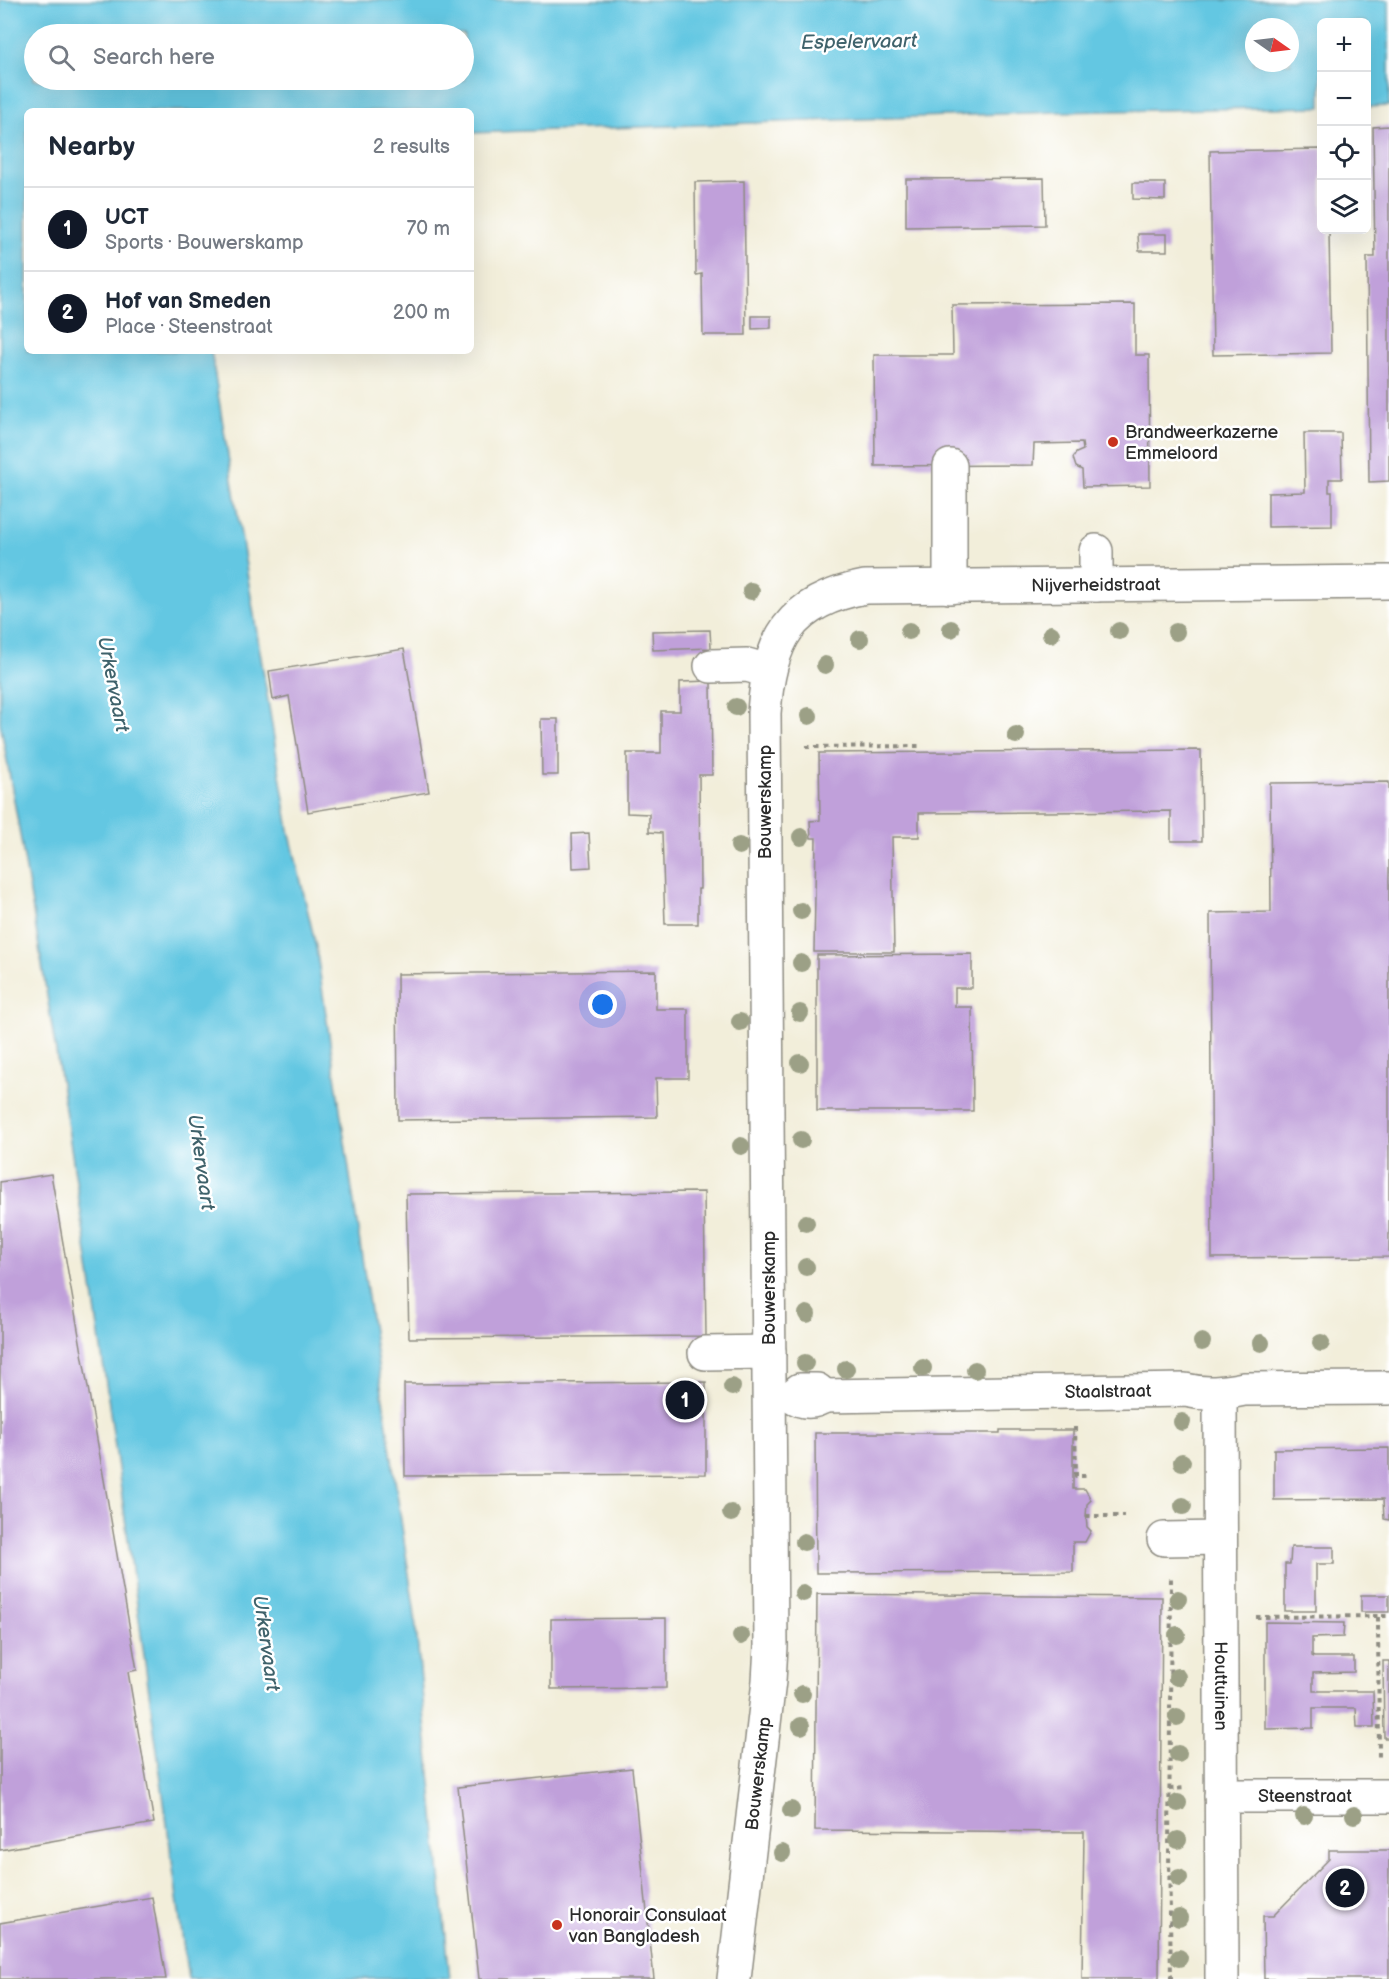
<!DOCTYPE html>
<html lang="en">
<head>
<meta charset="utf-8">
<style>
  body { margin:0; font-family:"Balsamiq Sans",sans-serif; background:#f2f2f3; color:#1f2937 }
  .controls { position:absolute; right:18px; top:18px; display:grid; overflow:hidden; border-radius:9px; box-shadow:0 6px 24px #0002 }
  .controls button { width:54px; height:54px; display:grid; place-items:center; padding:0; border:0; border-bottom:2px solid #e0e1e3; background:#fff; color:#1f2937; font:30px sans-serif }
  .compass { position:absolute; left:1245px; top:18px; width:54px; height:54px; border-radius:50%; background:#fff; box-shadow:0 6px 24px #0002; rotate:104deg }
  .you { position:absolute; left:603px; top:1005px; width:21px; height:21px; margin:-15px; border:4px solid #fff; border-radius:50%; background:#1a73e8; box-shadow:0 0 0 9px #1a73e833 }
  .badge { display:grid; place-items:center; width:39px; height:39px; border-radius:50%; background:#111827; color:#fff; font-size:20px; font-weight:700 }
  .pin { position:absolute; translate:-50% -50%; border:3px solid #fff; box-shadow:0 2px 6px #0006 }
  .list { margin:0; padding:0; list-style:none }
  h2 { display:flex; justify-content:space-between; align-items:center; height:78px; margin:0; padding:0 24px; font-size:26px }
  h2 small { font-size:20px; font-weight:400; color:#747a83 }
  .list li { display:grid; grid-template-columns:39px 1fr auto; gap:18px; align-items:center; box-sizing:border-box; height:84px; padding:0 24px; border-top:2px solid #e0e1e3 }
  .list b { display:block; font-size:22px; white-space:nowrap }
  .list p { margin:0; font-size:20px; white-space:nowrap; color:#747a83 }
  .list em { font-size:20px; font-style:normal; color:#747a83 }
  .icon { flex:none; width:33px; height:33px; fill:none; stroke:currentColor; stroke-width:2; stroke-linecap:round; stroke-linejoin:round }
  .map { position:relative; flex:none; width:1389px; height:1979px; overflow:hidden }
  .search { position:absolute; background:#fff; box-shadow:0 6px 24px #0002; left:24px; top:24px; width:450px; height:66px; display:flex; align-items:center; gap:15px; box-sizing:border-box; padding:0 21px; border-radius:33px; color:#747a83; font-size:22px }
  .panel { position:absolute; background:#fff; box-shadow:0 6px 24px #0002; left:24px; top:108px; width:450px; height:246px; border-radius:9px }
  .map>svg:first-child { display:block }
  .water { fill:#64c7e2; stroke:#487986; stroke-width:1.5; fill-rule:evenodd }
  .building { fill:#c0a0da }
  .lines { fill:none; stroke-linecap:round; stroke-linejoin:round }
  .minor-casing { stroke:#8e8c82; stroke-width:36 }
  .path { stroke:#8e8c82; stroke-width:4; stroke-dasharray:4.5 4.5; stroke-linecap:butt }
  .minor { stroke:#fff; stroke-width:33 }
  .tree { fill:#9ca086 }
  .poi-dot { fill:#c8321e; stroke:#fff; stroke-width:2 }
  .labels { text-anchor:middle; stroke-width:5; stroke-linejoin:round; paint-order:stroke }
  .poi-label { font-size:18px; fill:#2b2b2b; stroke:#fff; text-anchor:start }
  .street-label { font-size:18px; fill:#2b2b2b; stroke:#fff }
  .water-label { font-size:20px; font-style:italic; fill:#3f626b; stroke:#fff }
</style>
</head>
<body>
<div class="map">
<svg width="1389" height="1979" viewBox="0 0 1389 1979">
  <rect width="100%" height="100%" fill="#fff"/>
  <filter id="ink" filterUnits="userSpaceOnUse"><feTurbulence type="fractalNoise" baseFrequency=".0167" numOctaves="2"/><feDisplacementMap in="SourceGraphic" scale="12" xChannelSelector="R" yChannelSelector="G"/><feConvolveMatrix kernelMatrix="1 2 1 2 8 2 1 2 1" color-interpolation-filters="sRGB"/></filter>
  <filter id="wash" filterUnits="userSpaceOnUse"><feTurbulence type="fractalNoise" baseFrequency=".008" numOctaves="4" result="noise"/><feDisplacementMap in="SourceGraphic" scale="24" xChannelSelector="R" yChannelSelector="G"/><feGaussianBlur stdDeviation="1.35" result="paint"/><feColorMatrix in="noise" values="0 0 0 0 0 0 0 0 0 0 0 0 0 0 0 0 0 1.4 0 .05"/><feComposite in="paint" operator="in"/></filter>
  <g filter="url(#wash)">
    <rect width="100%" height="100%" fill="#f2eeda"/>
    <!-- water -->
    <path class="water" d="M0,0H1389V106L1367,107L1366,22H1322L1321,107L1058,112L471,133V111H27V351H211L289,830L316,947L414,1608L450,1979H188C131,1559 76,1139 0,722ZM1254,27H1290V63H1254ZM34,34H464V80H34Z"/>
    <g id="blocks">
      <!-- building -->
      <path class="building" d="M1389,126V481L1369,482L1367,257H1375L1373,127Z
        M1322,149V230H1329L1331,353L1213,355L1210,151Z
        M1044,178L1045,225L906,227V179Z
        M744,181L746,335H703L702,274L696,275L695,182Z
        M1133,183H1165V200L1133,199Z
        M1138,234H1167V251H1139Z
        M1135,304V355H1149L1150,486L1083,487L1082,470L1076,467L1073,458L1076,453L1083,450L1082,443L1034,444L1033,465L875,466L874,355H953L952,305Z
        M752,316H771V328L752,329Z
        M1304,433H1341L1342,479H1329V492H1332V526L1268,527V493L1305,492Z
        M710,630L711,648L653,650L652,631Z
        M404,649L429,792L308,812L289,696L273,700L269,671Z
        M711,681L712,775H699L700,889H698V924H665L662,833L649,832V814L627,813V753H661V711H680V682Z
        M541,719H558V775H542Z
        M1201,750L1202,841H1171V811L919,813V837H892L894,952H814L816,838H811L810,821L820,820L819,753Z
        M1389,782V1257L1212,1258L1210,913L1271,912L1270,783Z
        M589,833L591,867L573,868L572,834Z
        M972,954V988H955V1007H972L973,1111H817V955Z
        M656,971V1009H688V1078H656L657,1117L398,1120L397,974Z
        M51,1174L137,1670L128,1672L154,1823L0,1850V1182Z
        M704,1192L706,1336L409,1338L406,1194Z
        M706,1382V1474L405,1476L404,1384Z
        M1000,1430H1073V1489H1085L1091,1500L1087,1504L1086,1516L1087,1527L1091,1531L1085,1542H1073V1572L816,1573L815,1433H1000Z
        M1389,1448V1520L1384,1519L1383,1499L1274,1500V1449Z
        M1291,1547H1334V1564H1316V1611H1285V1564H1290Z
        M817,1594L1162,1597L1159,1979H1082L1084,1832L815,1830Z
        M1361,1595H1389V1612H1361Z
        M666,1618V1688L551,1689V1619Z
        M1265,1622L1344,1623L1343,1637L1312,1638V1656L1314,1657H1354V1672L1313,1673V1691H1373L1374,1727H1357L1356,1708H1313V1728L1265,1729Z
        M1383,1661H1389V1738H1384Z
        M632,1768L654,1979H479L458,1787Z
        M1329,1850H1389V1979H1264L1263,1916H1273L1329,1859Z
        M152,1897L166,1979H0V1923Z"/>
    </g>
  </g>
  <g filter="url(#ink)">
    <use href="#blocks" fill-opacity="0" stroke="#8e8c82" stroke-width="1.5"/>
    <g class="lines">
      <!-- minor casing -->
      <g class="minor-casing">
        <g id="minor">
          <path d="M950,466V587"/>
          <path d="M1096,551V585"/>
          <path d="M711,666L747,665L769,671"/>
          <path d="M705,1353L769,1352"/>
          <path d="M800,1390H817L824,1396C814,1403 803,1403 793,1396Z"/>
          <path id="s1" d="M1220,1394L1222,1979"/>
          <path id="s2" d="M824,1396L1185,1390C1206,1395 1223,1393 1244,1389L1389,1388"/>
          <path d="M1164,1539L1220,1538"/>
          <path id="s3" d="M1221,1796H1389"/>
          <path id="s4" d="M734,1979L769,1681L771,1646L764,713C769,640 789,601 865,587L1389,582"/>
        </g>
      </g>
      <!-- path -->
      <path class="path" d="M806,747L921,746
        M1075,1427L1076,1476H1087
        M1086,1516H1124
        M1256,1617L1389,1616
        M1378,1617L1379,1760
        M1169,1789L1187,1788
        M1171,1979L1169,1852L1171,1576"/>
      <!-- minor -->
      <use href="#minor" class="minor"/>
    </g>
    <!-- trees -->
    <g class="tree">
      <circle cx="751" cy="591" r="9"/>
      <circle cx="951" cy="629" r="9"/>
      <circle cx="909" cy="631" r="9"/>
      <circle cx="1119" cy="631" r="9"/>
      <circle cx="1176" cy="632" r="9"/>
      <circle cx="1051" cy="634" r="9"/>
      <circle cx="860" cy="639" r="9"/>
      <circle cx="825" cy="665" r="9"/>
      <circle cx="736" cy="707" r="9"/>
      <circle cx="809" cy="716" r="9"/>
      <circle cx="1016" cy="735" r="9"/>
      <circle cx="801" cy="837" r="9"/>
      <circle cx="739" cy="846" r="9"/>
      <circle cx="801" cy="911" r="9"/>
      <circle cx="801" cy="963" r="9"/>
      <circle cx="800" cy="1013" r="9"/>
      <circle cx="740" cy="1022" r="9"/>
      <circle cx="800" cy="1063" r="9"/>
      <circle cx="801" cy="1140" r="9"/>
      <circle cx="741" cy="1146" r="9"/>
      <circle cx="806" cy="1223" r="9"/>
      <circle cx="806" cy="1267" r="9"/>
      <circle cx="807" cy="1314" r="9"/>
      <circle cx="1202" cy="1342" r="9"/>
      <circle cx="1261" cy="1343" r="9"/>
      <circle cx="1321" cy="1343" r="9"/>
      <circle cx="805" cy="1363" r="9"/>
      <circle cx="923" cy="1368" r="9"/>
      <circle cx="846" cy="1369" r="9"/>
      <circle cx="975" cy="1370" r="9"/>
      <circle cx="732" cy="1387" r="9"/>
      <circle cx="1182" cy="1422" r="9"/>
      <circle cx="1182" cy="1462" r="9"/>
      <circle cx="1183" cy="1506" r="9"/>
      <circle cx="731" cy="1513" r="9"/>
      <circle cx="804" cy="1542" r="9"/>
      <circle cx="803" cy="1593" r="9"/>
      <circle cx="1178" cy="1599" r="9"/>
      <circle cx="1177" cy="1635" r="9"/>
      <circle cx="741" cy="1636" r="9"/>
      <circle cx="1177" cy="1677" r="9"/>
      <circle cx="802" cy="1694" r="9"/>
      <circle cx="1177" cy="1717" r="9"/>
      <circle cx="801" cy="1726" r="9"/>
      <circle cx="1178" cy="1754" r="9"/>
      <circle cx="1178" cy="1803" r="9"/>
      <circle cx="791" cy="1810" r="9"/>
      <circle cx="1354" cy="1815" r="9"/>
      <circle cx="1304" cy="1816" r="9"/>
      <circle cx="1178" cy="1840" r="9"/>
      <circle cx="782" cy="1853" r="9"/>
      <circle cx="1179" cy="1878" r="9"/>
      <circle cx="1179" cy="1918" r="9"/>
      <circle cx="1179" cy="1958" r="9"/>
    </g>
  </g>
  <!-- markers -->
  <g class="poi-dot">
    <circle cx="1113" cy="442" r="6"/>
    <circle cx="557" cy="1925" r="6"/>
  </g>
  <g class="labels">
    <!-- poi labels -->
    <g class="poi-label">
      <text x="1125" y="438">Brandweerkazerne<tspan x="1125" dy="21">Emmeloord</tspan></text>
      <text x="569" y="1921">Honorair Consulaat<tspan x="569" dy="21">van Bangladesh</tspan></text>
    </g>
    <!-- street labels -->
    <g class="street-label">
      <text dy="6" stroke="none"><textPath href="#s4" startOffset="1678">Nijverheidstraat</textPath></text>
      <text transform="translate(765 802) rotate(-90)" y="6">Bouwerskamp</text>
      <text transform="translate(769 1288) rotate(-90)" y="6">Bouwerskamp</text>
      <text dy="6" stroke="none"><textPath href="#s2" startOffset="284">Staalstraat</textPath></text>
      <text dy="6" stroke="none"><textPath href="#s1" startOffset="292">Houttuinen</textPath></text>
      <text dy="6" stroke="none"><textPath href="#s4" startOffset="207">Bouwerskamp</textPath></text>
      <text dy="6" stroke="none"><textPath href="#s3" startOffset="84">Steenstraat</textPath></text>
    </g>
    <!-- water labels -->
    <g class="water-label">
      <text transform="translate(859 41) rotate(-1)" y="7">Espelervaart</text>
      <text transform="translate(114 684) rotate(79)" y="7">Urkervaart</text>
      <text transform="translate(202 1162) rotate(82)" y="7">Urkervaart</text>
      <text transform="translate(267 1643) rotate(82)" y="7">Urkervaart</text>
    </g>
  </g>
</svg>
<div class="controls">
<button>+</button>
<button>−</button>
<button><svg class="icon" aria-label="locate" viewBox="0 0 24 24"><circle cx="12" cy="12" r="6"/><path d="M12 2v4M12 18v4M2 12h4M18 12h4"/></svg></button>
<button><svg class="icon" aria-label="layers" viewBox="0 0 24 24"><path d="M12 4l9 5-9 5-9-5zM3 14l9 5 9-5"/></svg></button>
</div>
<svg class="compass" viewBox="-18 -18 36 36"><path d="M0-13l5 13h-10z" fill="#e53935"/><path d="M0 13l5-13h-10z" fill="#747a83"/></svg>
<div class="you"></div>
<div class="pin badge" style="left:685px;top:1400px">1</div>
<div class="pin badge" style="left:1345px;top:1888px">2</div>
<div class="search"><svg class="icon" aria-label="search" viewBox="0 0 24 24"><circle cx="10" cy="10" r="6"/><path d="M15 15l6 6"/></svg>Search here</div>
<section class="panel">
<h2>Nearby<small>2 results</small></h2>
<ul class="list">
<li><span class="badge">1</span><div><b>UCT</b><p>Sports · Bouwerskamp</p></div><em>70 m</em></li>
<li><span class="badge">2</span><div><b>Hof van Smeden</b><p>Place · Steenstraat</p></div><em>200 m</em></li>
</ul>
</section>
</div>
</body>
</html>
